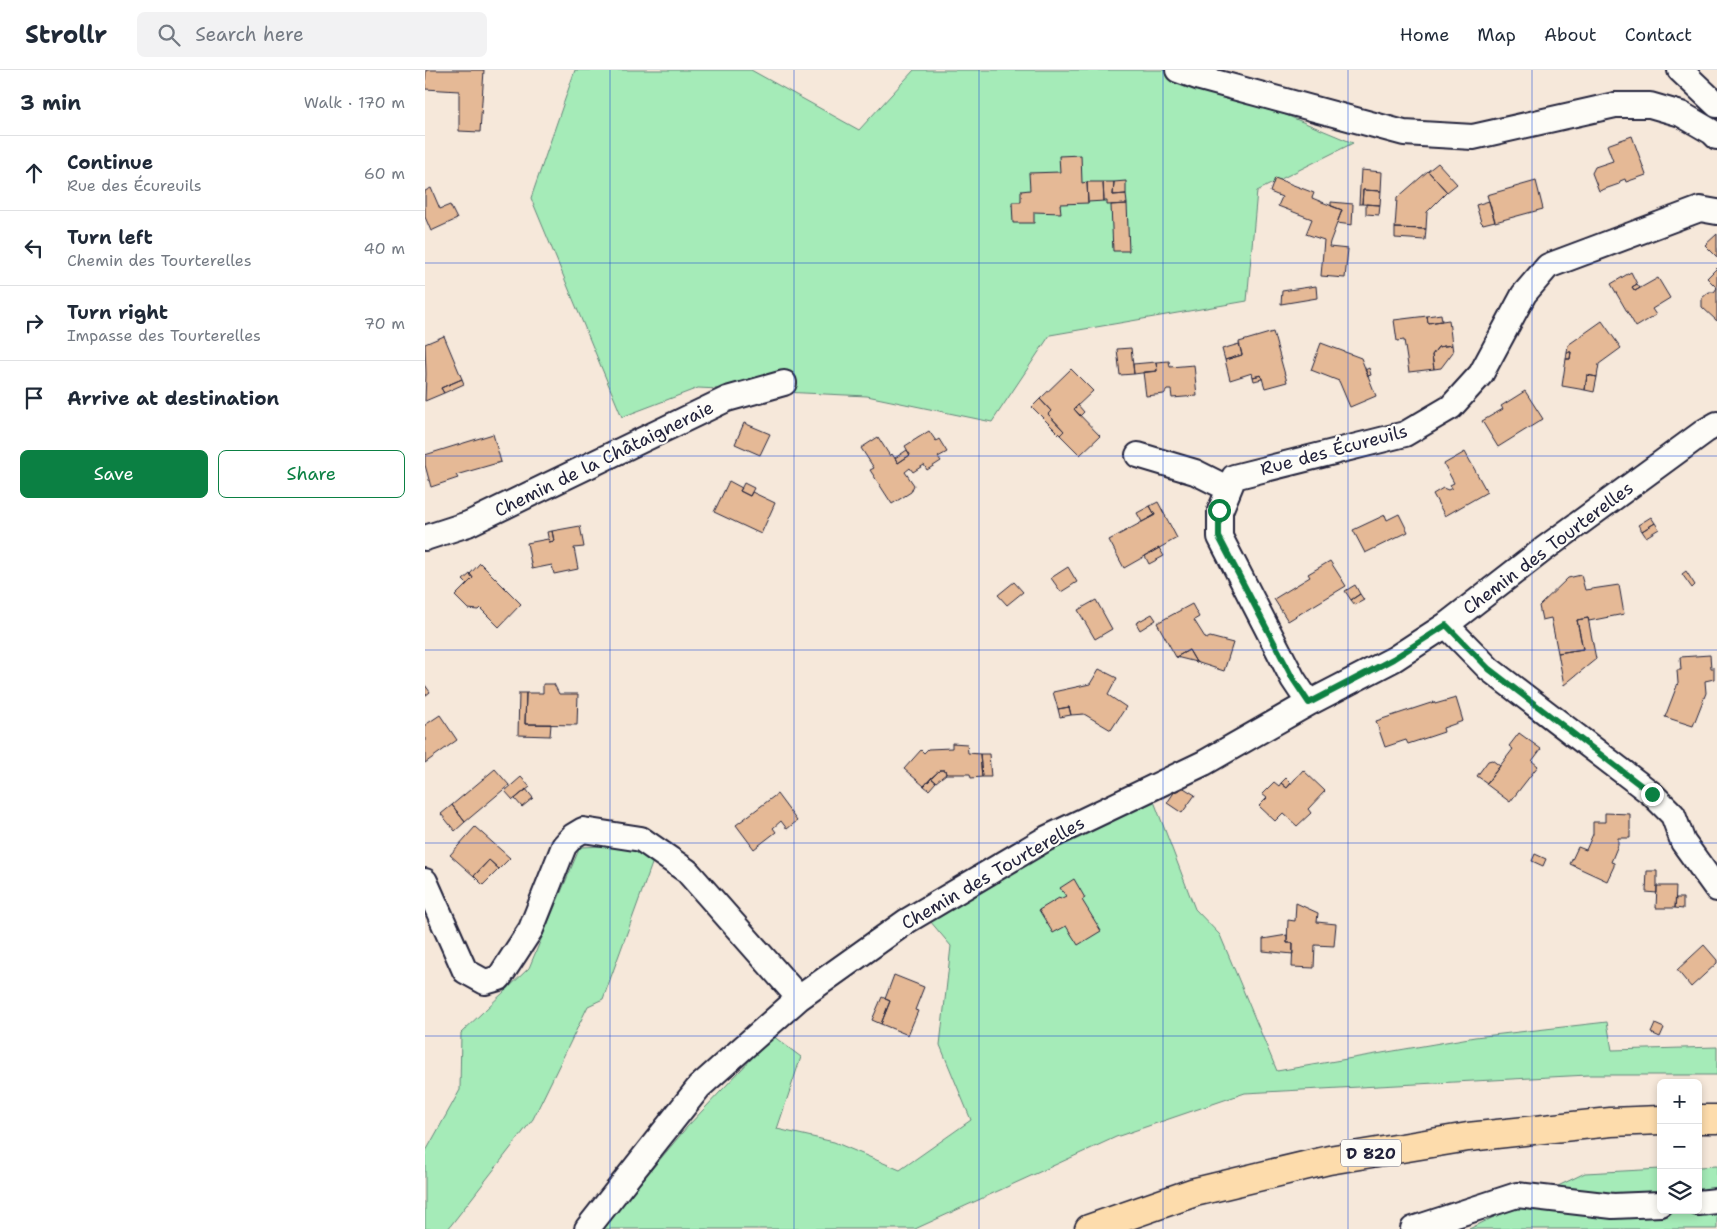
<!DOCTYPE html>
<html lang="en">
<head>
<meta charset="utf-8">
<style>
  body { margin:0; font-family:"Shantell Sans",sans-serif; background:#f2f2f3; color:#1f2937 }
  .controls { position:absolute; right:15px; bottom:15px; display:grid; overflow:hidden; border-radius:8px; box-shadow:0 2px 8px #0003 }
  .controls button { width:45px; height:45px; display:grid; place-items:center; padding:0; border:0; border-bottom:1px solid #e0e1e3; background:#fff; color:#1f2937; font:25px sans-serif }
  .stop { position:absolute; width:15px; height:15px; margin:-11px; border:4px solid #0b8043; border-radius:50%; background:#fff }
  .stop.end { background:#0b8043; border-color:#fff; box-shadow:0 1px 5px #0008 }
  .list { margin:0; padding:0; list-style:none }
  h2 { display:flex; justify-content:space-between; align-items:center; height:65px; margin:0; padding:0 20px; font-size:21px }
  h2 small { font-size:16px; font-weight:400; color:#747a83 }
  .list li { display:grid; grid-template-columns:32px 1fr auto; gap:15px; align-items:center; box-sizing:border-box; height:75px; padding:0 20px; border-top:1px solid #e0e1e3 }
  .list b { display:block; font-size:19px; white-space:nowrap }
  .list p { margin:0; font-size:16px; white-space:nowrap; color:#747a83 }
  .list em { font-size:16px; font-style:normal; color:#747a83 }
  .actions { display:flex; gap:10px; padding:15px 20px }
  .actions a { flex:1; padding:11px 0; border:1px solid #0b8043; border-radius:8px; text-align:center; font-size:18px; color:#0b8043 }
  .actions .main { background:#0b8043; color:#fff }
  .icon { flex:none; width:28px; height:28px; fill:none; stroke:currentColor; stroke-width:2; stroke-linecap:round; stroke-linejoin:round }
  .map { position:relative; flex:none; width:1292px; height:1159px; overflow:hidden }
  header { display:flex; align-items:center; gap:30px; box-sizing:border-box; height:70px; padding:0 25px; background:#fff; border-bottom:1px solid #e0e1e3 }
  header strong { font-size:24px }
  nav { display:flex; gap:28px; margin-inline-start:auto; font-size:18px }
  .search { width:350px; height:45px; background:#f2f2f3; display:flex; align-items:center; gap:12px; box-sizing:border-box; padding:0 18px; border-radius:8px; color:#747a83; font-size:19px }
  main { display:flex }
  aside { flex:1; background:#fff }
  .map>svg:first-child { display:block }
  .green { fill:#a5ebb8; stroke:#64867a }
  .building { fill:#e5b996; stroke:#22223b }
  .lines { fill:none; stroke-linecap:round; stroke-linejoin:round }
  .minor-casing { stroke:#22223b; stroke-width:28 }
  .major-casing { stroke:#22223b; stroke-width:31 }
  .minor { stroke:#fdfcf7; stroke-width:24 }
  .major { stroke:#fddcac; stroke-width:28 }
  .route { stroke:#0b8043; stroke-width:6 }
  .grid { fill:none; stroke:#1d4ed8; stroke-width:1; stroke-opacity:0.55 }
  .labels { text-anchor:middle; stroke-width:4.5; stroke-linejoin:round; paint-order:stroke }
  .shield { fill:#fdfcf7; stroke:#646373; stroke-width:1 }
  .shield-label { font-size:16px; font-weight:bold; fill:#22223b }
  .street-label { font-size:18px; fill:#22223b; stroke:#fdfcf7 }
</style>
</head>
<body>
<header>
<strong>Strollr</strong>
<div class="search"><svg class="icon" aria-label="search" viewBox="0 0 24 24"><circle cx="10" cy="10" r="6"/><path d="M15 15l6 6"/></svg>Search here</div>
<nav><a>Home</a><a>Map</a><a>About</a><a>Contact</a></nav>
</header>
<main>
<aside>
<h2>3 min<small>Walk · 170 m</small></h2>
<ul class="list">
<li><svg class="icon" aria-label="ahead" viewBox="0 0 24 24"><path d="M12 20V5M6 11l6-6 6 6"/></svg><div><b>Continue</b><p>Rue des Écureuils</p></div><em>60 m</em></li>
<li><svg class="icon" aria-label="left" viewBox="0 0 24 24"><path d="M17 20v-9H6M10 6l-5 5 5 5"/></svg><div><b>Turn left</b><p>Chemin des Tourterelles</p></div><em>40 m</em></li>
<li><svg class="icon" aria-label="right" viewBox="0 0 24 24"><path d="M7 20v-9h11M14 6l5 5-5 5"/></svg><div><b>Turn right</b><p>Impasse des Tourterelles</p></div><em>70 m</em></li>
<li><svg class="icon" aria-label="arrive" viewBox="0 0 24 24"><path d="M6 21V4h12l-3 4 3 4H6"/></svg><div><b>Arrive at destination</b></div></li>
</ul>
<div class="actions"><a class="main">Save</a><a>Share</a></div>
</aside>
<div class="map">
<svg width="1292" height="1159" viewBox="0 0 1292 1159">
  <rect width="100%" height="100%" fill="#f6e8da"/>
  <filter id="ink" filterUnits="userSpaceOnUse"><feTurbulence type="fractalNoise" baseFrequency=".02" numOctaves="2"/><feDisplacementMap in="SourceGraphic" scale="10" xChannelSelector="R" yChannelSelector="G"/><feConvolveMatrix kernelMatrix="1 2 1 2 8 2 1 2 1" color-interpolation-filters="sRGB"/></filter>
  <g filter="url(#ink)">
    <!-- green -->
    <path class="green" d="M150,0H326L434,60L489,0H753L928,73L832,121L822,231L625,265L567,352L442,326L273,318L197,347L106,128Z
      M727,726L770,839L795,865L852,1001L1050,967L1182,952L1187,980L1292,977V1005H1163L820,1023L691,1067L490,1159H177L262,1057L348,966L376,987L352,1059L409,1072L475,1100L546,1050L515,975L526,876L505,851L625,773Z
      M209,775L228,791L178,929L163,936L108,1049L23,1159H0V1083L35,1020L36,963L104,898L155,777Z
      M1292,1096V1159H1044L1160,1103L1236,1099V1140H1273V1097Z"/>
    <!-- building -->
    <path class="building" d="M1,0H59L55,62L34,61V21L0,19Z
      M1207,66L1221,105L1201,112L1200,109L1195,111L1194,114L1174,121L1167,103L1170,97L1188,91L1182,75Z
      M656,85L657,113L662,112L663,133L635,134L636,143L609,142V153H588L587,132H596V121L605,120L604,103L635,102L634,86Z
      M1013,93L1032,114L1022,122L1003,101Z
      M936,100L957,102L956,121L938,120L937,134H934Z
      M1003,101L1022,122L1002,142L1001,159L970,158L972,128Z
      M850,108L889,123L887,128L917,140L905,172L904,177L923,179L920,208L896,206L899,170L881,164L887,149L853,136L857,127L845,122Z
      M701,111V124L688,125L689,112Z
      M1111,111L1118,139L1070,152L1062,125Z
      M662,112H678L679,131L663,132Z
      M678,112H689L688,125L701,124L702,134L682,135V131H679Z
      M6,118L15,139L25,135L32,149L6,161L0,147V121Z
      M938,120L956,121L955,135L937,134Z
      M1064,131L1070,151L1058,154L1056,152L1051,135Z
      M906,132L928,134L927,155L912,153L917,140L906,136Z
      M702,134L704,181H688L686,135Z
      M941,134L955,135L954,145L941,144Z
      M970,158L1001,159L1000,170L970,168Z
      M1292,164V187L1280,175Z
      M1292,198V218L1282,208Z
      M1206,202L1212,214L1207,217L1210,221L1233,208L1245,228L1227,239L1231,245L1211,257L1186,214Z
      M1212,214L1215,218L1210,221L1207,217Z
      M891,216L892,228L856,234L857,221Z
      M1292,218V251L1277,237V228L1284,222H1289Z
      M1016,244L1017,251L1003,253L1002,246Z
      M1002,246L1003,253L1024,250L1027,275L1013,277L1007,285L1009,299L984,302L979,270L972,271L969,250Z
      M1177,251L1196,278L1174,294L1172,307L1162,305L1160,320L1137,316L1141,289H1145L1146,282H1142L1143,275Z
      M848,262L862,312L840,318L836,305L828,307L827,303L805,310L800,290L817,285L814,272Z
      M19,266L37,309L16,318L19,323L0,331L1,304L0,274Z
      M896,273L936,288L951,326L925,337L914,311L886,300Z
      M814,274L817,285L800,290L797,279Z
      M1027,275L1028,282L1016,298L1009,299L1007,285L1013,277Z
      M706,278L709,304L695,305L692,279Z
      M1142,282H1146L1145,289H1141Z
      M744,291L745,297L769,295L772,326L747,328L746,320H742L739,324L721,326L718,302L732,301L731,292Z
      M731,292L732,301L709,304L708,294Z
      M944,298L946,305L943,306L940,300Z
      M646,299L668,321L649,339L675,366L655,385L635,365L639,361L623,344L626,341L615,329Z
      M836,305L837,309L829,311L828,307Z
      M1162,305L1172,307L1169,322L1160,320Z
      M37,309L39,314L19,323L16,318Z
      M1100,321L1118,349L1073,377L1057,351L1078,339L1076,336Z
      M615,329L626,341L623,344L639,361L635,365L607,337Z
      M653,335L659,342L655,346L649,339Z
      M319,353L345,364L335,385L310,374Z
      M504,361L511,371L514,369L522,382L513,387L516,391L502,400L499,395L488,402L485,398L480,402L489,415L486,422L467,434L445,400L449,398L436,378L453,367L465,386L467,384L473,393L485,385L480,376Z
      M68,364L76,392L31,405L33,408L6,417L0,395V385Z
      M482,380L485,385L473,393L470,388Z
      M1040,382L1062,422L1020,446L1008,424L1018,418L1023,420L1027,418L1025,415L1029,413L1019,394Z
      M304,411L317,418L315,421L325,426L327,422L350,433L336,464L289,442Z
      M319,413L329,418L325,426L315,421Z
      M733,432L752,468L699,498L684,470L730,445L725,436Z
      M725,436L730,445L717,452L712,443Z
      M974,444L983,462L940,483L928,460L960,445L962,450Z
      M1226,447L1230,453L1217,461L1213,455Z
      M1230,453L1234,459L1221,467L1217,461Z
      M155,456L159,477L149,478L153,499L129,504L127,495L107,499L102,473L123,469L124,472L129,471L127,461Z
      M127,461L129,471L124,472L122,462Z
      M734,478L739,486L724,494L720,486Z
      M905,491L921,516L863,551L849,529L885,507L883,504Z
      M55,493L96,534L74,557L55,538L53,540L43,539L30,526L48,508L45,504Z
      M643,497L652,512L636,522L626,508Z
      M1261,501L1270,515L1267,518L1257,504Z
      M45,504L48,508L42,514L38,510Z
      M1156,505L1160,520L1194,515L1199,544L1164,551L1163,548L1152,550L1158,579L1133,583L1126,548L1117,550L1114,536L1143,508Z
      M589,512L598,522L582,535L573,525Z
      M930,515L935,524L926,530L920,521Z
      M935,524L939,530L930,535L926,530Z
      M671,530L687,559L670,569L653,540Z
      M767,534L774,547L769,550L781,569L785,567L808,573L799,601L771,592L764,580L751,587L732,553Z
      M727,544L731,550L715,560L711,553Z
      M1163,548L1171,589L1139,615L1133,583L1158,579L1152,550Z
      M764,580L771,592L751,587Z
      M1285,585L1286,598H1289V609L1280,611L1281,623L1268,656L1240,647L1253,613L1252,600H1256L1255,587Z
      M674,599L692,608L683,625L701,637L686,660L659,644L646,645L644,637L633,639L628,622L665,614Z
      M118,614H129L134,624H153L152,655L100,654L101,623H118Z
      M0,615L5,622L0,626Z
      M94,623H101L100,654H126L125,666L93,665Z
      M1031,628L1038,651L1018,658L1019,662L983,674L981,670L960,677L951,651L1009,632L1010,634Z
      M644,637L646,645L635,647L633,639Z
      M15,645L32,670L0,693V655Z
      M1094,663L1116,679L1107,691L1113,696L1085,732L1061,714L1088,679L1084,676Z
      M527,673L542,674L543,683L555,684L557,707L546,708L545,704H521L520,700H515L499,716L479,699L496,680L499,683L503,679L527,678Z
      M555,684H564L566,707H557Z
      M1067,690L1075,696L1062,713L1052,706L1063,691Z
      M70,699L84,715L40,752L27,735Z
      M515,700H520L521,704L511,712L506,708Z
      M878,700L900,721L883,739L886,743L872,756L858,743L850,751L834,736L842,728L837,724L849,712L854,716L856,713L862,718Z
      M96,707L105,717L88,730L80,721Z
      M506,708L511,712L504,720L499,716Z
      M861,708L866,713L862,718L856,713Z
      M754,715L770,725L757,743L742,733Z
      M101,719L108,728L97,737L90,729Z
      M352,724L372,751L362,759L356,751L348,758L351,762L329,779L311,755Z
      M27,735L40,752L30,761L16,744Z
      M1180,743L1205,744V768H1193V775L1186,792L1189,793V796L1182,811L1145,794L1153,777L1161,780L1168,764V752H1180Z
      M50,757L85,788L74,799L64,790L49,806L25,785Z
      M1110,784L1121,789L1118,796L1107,791Z
      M64,790L74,799L58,815L49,806Z
      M1222,801H1232V823L1221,822Z
      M649,809L660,828L657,830L676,861L653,875L641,856L628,863L614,840L634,828L635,829L641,826L635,818Z
      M1232,816H1251L1250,838H1231Z
      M1251,828H1258V839L1250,838Z
      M871,833L893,843L892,852L911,854L909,876L890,875L889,898L867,897L868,873H862L863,850L870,851Z
      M862,865V873H868V884L838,881V869Z
      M1279,875L1292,890V893L1266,917L1252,900Z
      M469,905L499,917L490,940L493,941L483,965L456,954L465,931L460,929Z
      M457,927L465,931L456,954L447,950Z
      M1230,954L1239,958L1235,967L1226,963Z"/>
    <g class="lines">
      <!-- minor casing -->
      <g class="minor-casing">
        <path id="minor" d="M753,0L775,8L979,63L1048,67L1190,35H1225L1256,44L1287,62L1292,67
          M1255,0L1292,35
          M713,385L770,402L804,419
          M0,468L43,454L302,329L359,313
          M1021,555L1064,599L1227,724L1248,745L1258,772L1292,819
          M884,633L868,609L795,467V441L809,407L980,364L1026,337L1056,304L1099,224L1123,196L1275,139L1292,142
          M0,811L40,901L60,912L74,908L106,859L139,776L148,766L158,760L216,769L262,801L374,928
          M1273,1133L1292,1131
          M162,1159L274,1017L374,928L482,851L622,768L779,693L884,633L969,589L1021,555L1119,479L1280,361L1292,354
          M988,1159L1092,1125L1188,1136L1236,1134"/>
      </g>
      <!-- major casing -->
      <g class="major-casing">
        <path id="major" d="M1273,1049H1292
          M664,1159L770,1122L904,1090L1043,1067L1186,1052L1236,1050"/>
      </g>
      <!-- minor -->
      <use href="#minor" class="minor"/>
      <!-- major -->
      <use href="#major" class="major"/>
    </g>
  </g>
  <g class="lines" filter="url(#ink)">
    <!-- route -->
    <path class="route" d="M794,440V467L868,609L884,633L968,589L1021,555L1064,599L1227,724"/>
  </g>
  <!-- grid -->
  <path class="grid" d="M185,0V1159M369,0V1159M554,0V1159M738,0V1159M923,0V1159M1107,0V1159M0,193H1292M0,386H1292M0,580H1292M0,773H1292M0,966H1292"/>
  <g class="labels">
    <!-- shield labels -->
    <rect class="shield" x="916" y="1069.5" width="60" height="27" rx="4"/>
    <g class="shield-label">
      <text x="946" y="1089">D 820</text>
    </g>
    <!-- street labels -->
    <g class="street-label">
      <text transform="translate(909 380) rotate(-15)" y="6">Rue des Écureuils</text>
      <text transform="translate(179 389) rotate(-26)" y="6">Chemin de la Châtaigneraie</text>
      <text transform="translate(1123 478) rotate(-37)" y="6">Chemin des Tourterelles</text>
      <text transform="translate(568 803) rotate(-30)" y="6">Chemin des Tourterelles</text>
    </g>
  </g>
</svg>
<div class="controls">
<button>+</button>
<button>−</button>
<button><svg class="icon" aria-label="layers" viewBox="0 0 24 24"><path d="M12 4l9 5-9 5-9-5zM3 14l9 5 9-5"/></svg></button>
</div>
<div class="stop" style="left:794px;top:440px"></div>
<div class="stop end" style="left:1227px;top:724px"></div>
</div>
</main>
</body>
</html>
